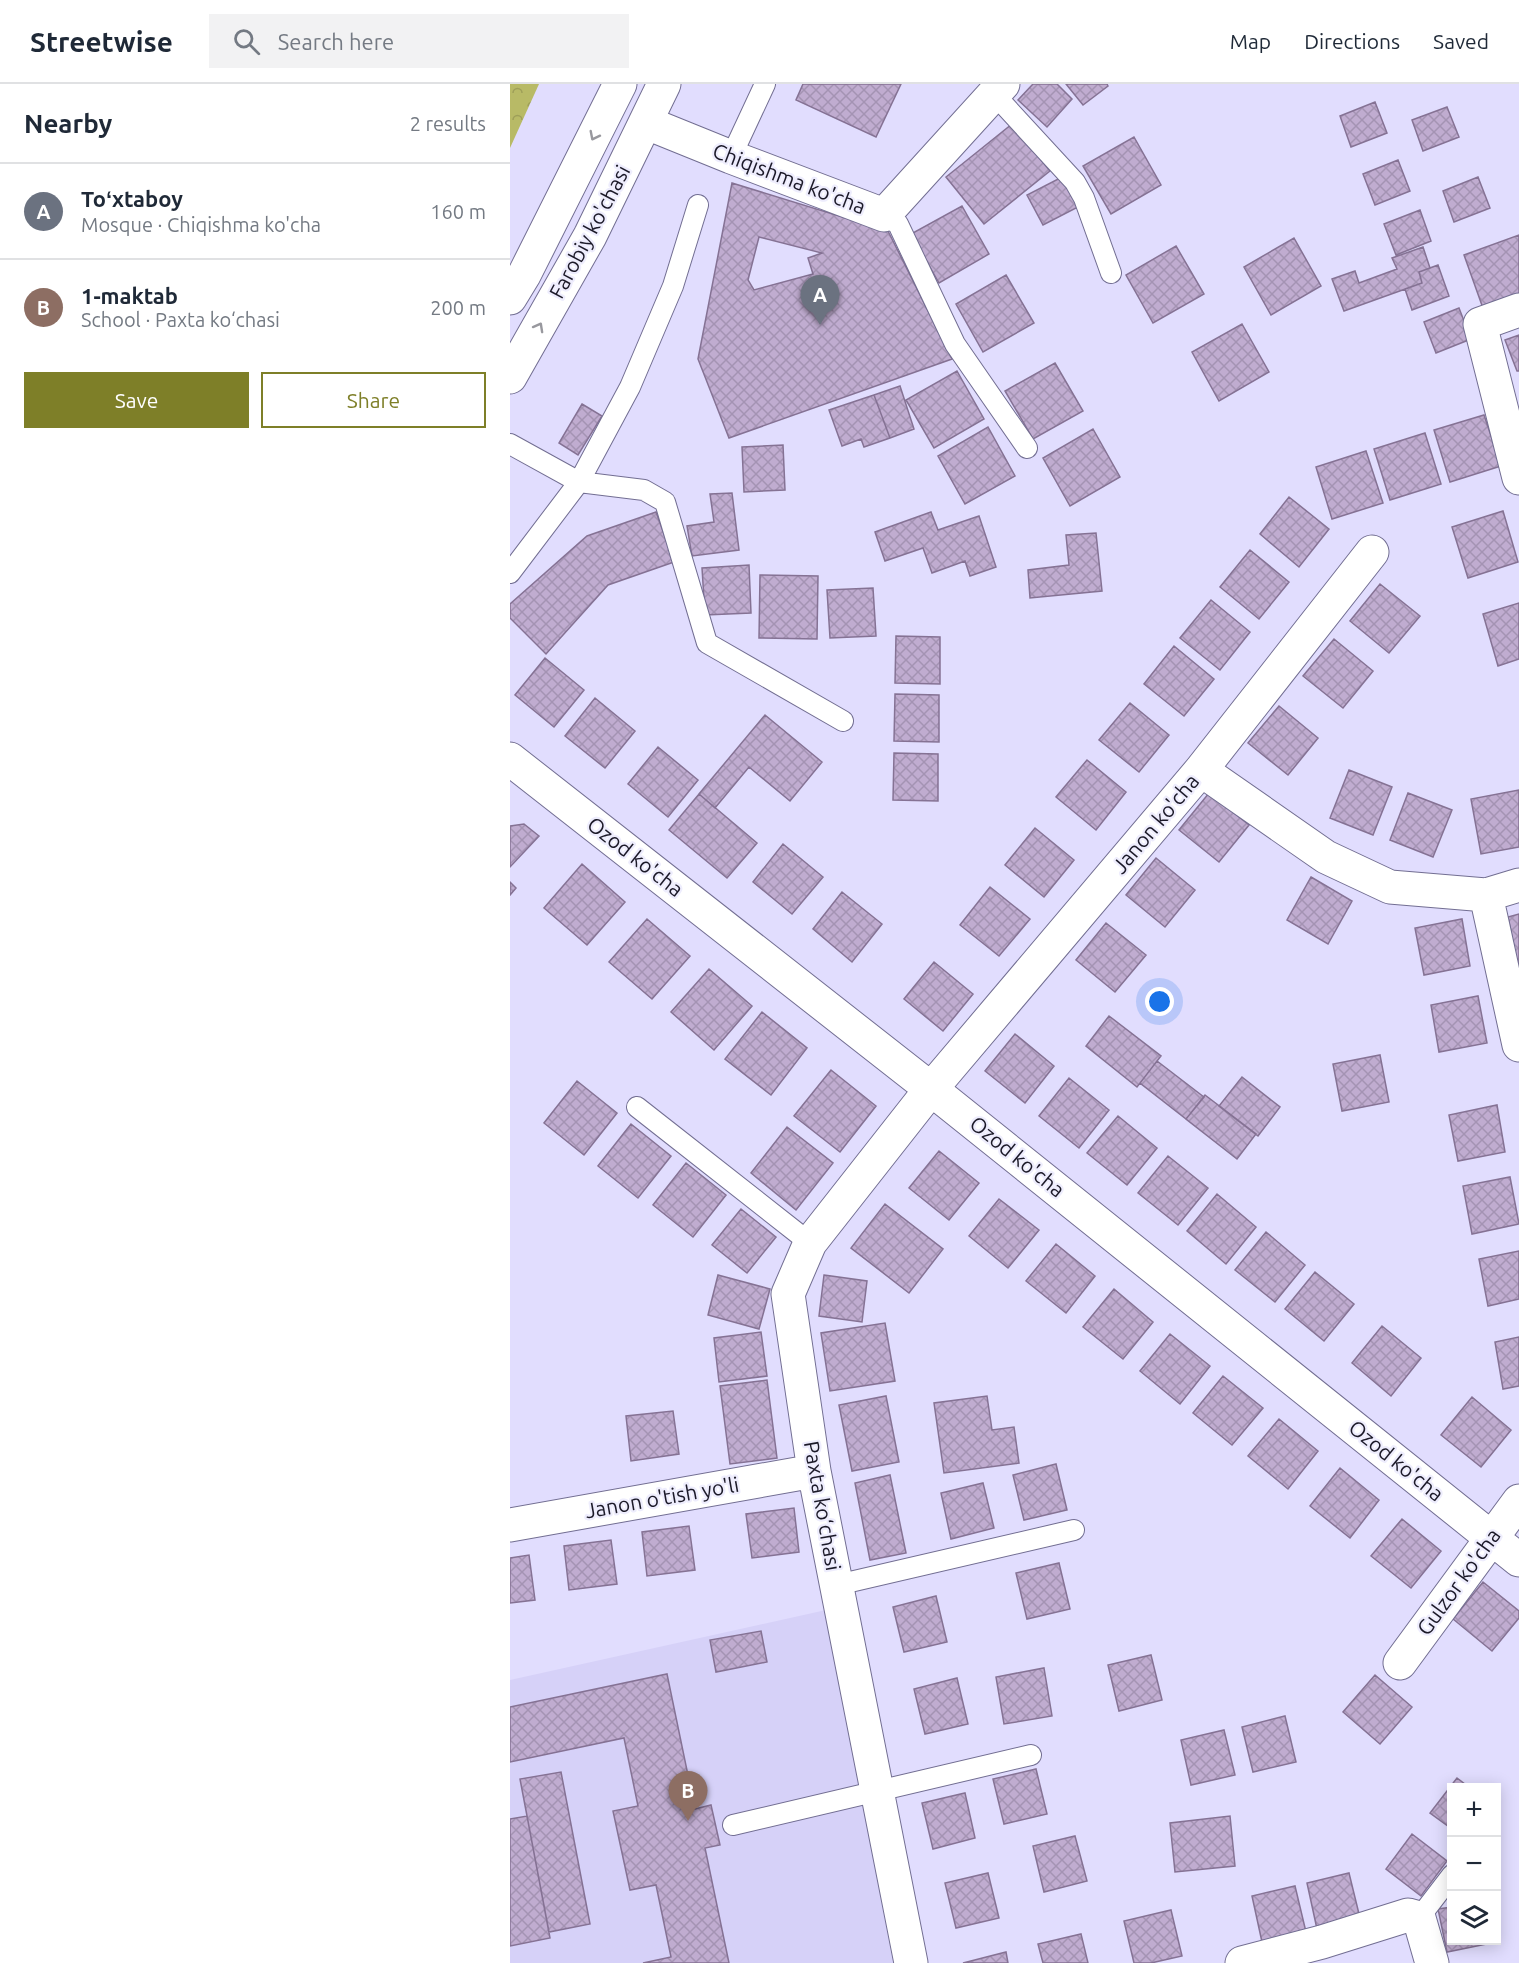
<!DOCTYPE html>
<html lang="en">
<head>
<meta charset="utf-8">
<style>
  body { margin:0; font-family:Ubuntu,sans-serif; background:#f2f2f3; color:#1f2937 }
  .controls { position:absolute; right:18px; bottom:18px; display:grid; overflow:hidden; border-radius:0px; box-shadow:0 3px 15px #0003 }
  .controls button { width:54px; height:54px; display:grid; place-items:center; padding:0; border:0; border-bottom:2px solid #e0e1e3; background:#fff; color:#1f2937; font:30px sans-serif }
  .you { position:absolute; left:650px; top:918px; width:21px; height:21px; margin:-15px; border:4px solid #fff; border-radius:50%; background:#1a73e8; box-shadow:0 0 0 9px #1a73e833 }
  .badge { display:grid; place-items:center; width:39px; height:39px; border-radius:50%; background:#7e7f28; color:#fff; font-size:20px; font-weight:700 }
  .pin { position:absolute; translate:-50% -50px; filter:drop-shadow(0 2px 3px #0008) }
  .pin::after { content:''; position:absolute; top:32px; width:21px; height:18px; background:inherit; clip-path:polygon(0 0,100% 0,50% 100%) }
  .list { margin:0; padding:0; list-style:none }
  h2 { display:flex; justify-content:space-between; align-items:center; height:78px; margin:0; padding:0 24px; font-size:26px }
  h2 small { font-size:20px; font-weight:400; color:#747a83 }
  .list li { display:grid; grid-template-columns:39px 1fr auto; gap:18px; align-items:center; box-sizing:border-box; height:96px; padding:0 24px; border-top:2px solid #e0e1e3 }
  .list b { display:block; font-size:22px; white-space:nowrap }
  .list p { margin:0; font-size:20px; white-space:nowrap; color:#747a83 }
  .list em { font-size:20px; font-style:normal; color:#747a83 }
  .actions { display:flex; gap:12px; padding:18px 24px }
  .actions a { flex:1; padding:14px 0; border:2px solid #7e7f28; border-radius:0px; text-align:center; font-size:21px; color:#7e7f28 }
  .actions .main { background:#7e7f28; color:#fff }
  .icon { flex:none; width:33px; height:33px; fill:none; stroke:currentColor; stroke-width:2; stroke-linecap:round; stroke-linejoin:round }
  .map { position:relative; flex:none; width:1009px; height:1879px; overflow:hidden }
  header { display:flex; align-items:center; gap:36px; box-sizing:border-box; height:84px; padding:0 30px; background:#fff; border-bottom:2px solid #e0e1e3 }
  header strong { font-size:28px }
  nav { display:flex; gap:33px; margin-inline-start:auto; font-size:21px }
  .search { width:420px; height:54px; background:#f2f2f3; display:flex; align-items:center; gap:15px; box-sizing:border-box; padding:0 21px; border-radius:0px; color:#747a83; font-size:22px }
  main { display:flex }
  aside { flex:1; background:#fff }
  .map>svg:first-child { display:block }
  .built { fill:#d6d1f8 }
  .forest { fill:url(#forest-crowns) }
  .building { fill:url(#building-cross-hatch); stroke:#857294; stroke-width:1.5; fill-rule:evenodd }
  .lines { fill:none; stroke-linecap:round; stroke-linejoin:round }
  .lane-casing { stroke:#726e92; stroke-width:22 }
  .street-casing { stroke:#726e92; stroke-width:35 }
  .primary-casing { stroke:#726e92; stroke-width:35 }
  .lane { stroke:#fff; stroke-width:20 }
  .street { stroke:#fff; stroke-width:33 }
  .primary { stroke:#fff; stroke-width:33 }
  .oneway { stroke:#98989e }
  .labels { text-anchor:middle; stroke-width:4.5; stroke-linejoin:round; paint-order:stroke }
  .street-label { font-size:21px; fill:#1b1928; stroke:#eeedfd }
</style>
</head>
<body>
<header>
<strong>Streetwise</strong>
<div class="search"><svg class="icon" aria-label="search" viewBox="0 0 24 24"><circle cx="10" cy="10" r="6"/><path d="M15 15l6 6"/></svg>Search here</div>
<nav><a>Map</a><a>Directions</a><a>Saved</a></nav>
</header>
<main>
<aside>
<h2>Nearby<small>2 results</small></h2>
<ul class="list">
<li><span class="badge" style="background:#6b7280">A</span><div><b>Toʻxtaboy</b><p>Mosque · Chiqishma ko'cha</p></div><em>160 m</em></li>
<li><span class="badge" style="background:#8d6e63">B</span><div><b>1-maktab</b><p>School · Paxta ko‘chasi</p></div><em>200 m</em></li>
</ul>
<div class="actions"><a class="main">Save</a><a>Share</a></div>
</aside>
<div class="map">
<svg width="1009" height="1879" viewBox="0 0 1009 1879">
  <defs>
    <pattern id="forest-crowns" width="20" height="18" patternUnits="userSpaceOnUse" patternTransform="scale(1.5)"><rect width="20" height="18" fill="#b8ba66"/><path d="M2 6a3 3 0 1 1 6 0M12 15a3 3 0 1 1 6 0" fill="none" stroke="#9e9f58"/></pattern>
    <pattern id="building-cross-hatch" width="8" height="8" patternUnits="userSpaceOnUse" patternTransform="scale(1.5)"><rect width="8" height="8" fill="#c0acd0"/><path d="M0 0l8 8M0 8l8-8" fill="none" stroke="#a493b3"/></pattern>
  </defs>
  <rect width="100%" height="100%" fill="#e1ddfe"/>
  <!-- built -->
  <path class="built" d="M316,1526L383,1879H0V1596Z"/>
  <!-- forest -->
  <path class="forest" d="M0,0H29L0,64Z"/>
  <!-- building -->
  <path class="building" d="M293,0H391L366,53L286,16Z
    M523,0H547L562,15L537,43L508,16Z
    M556,0H597L598,2L573,21Z
    M865,18L877,49L841,63L830,32Z
    M937,23L949,53L913,67L902,36Z
    M502,40L540,87L474,140L436,93Z
    M624,53L651,101L601,130L573,82Z
    M888,76L900,107L865,121L853,90Z
    M554,92L570,122L533,141L517,111Z
    M968,93L980,124L944,138L933,107Z
    M222,99L378,147L442,275L219,354L188,275ZM249,153L312,169L298,174L303,190L244,206L238,196Z
    M452,122L479,170L429,199L401,150Z
    M910,126L921,157L886,171L874,140Z
    M1009,151V214L974,227L954,171Z
    M784,154L811,202L761,231L734,183Z
    M666,162L694,210L643,239L616,191Z
    M913,163L920,184L909,188L912,199L834,227L822,195L845,187L849,199L887,185L882,174Z
    M928,181L939,212L902,226L895,205L912,199L909,188Z
    M496,191L524,239L473,268L446,220Z
    M949,224L961,255L926,269L914,238Z
    M732,240L759,288L709,317L682,268Z
    M1009,251V287H1007L995,256Z
    M545,279L573,327L523,355L495,307Z
    M447,287L474,335L424,364L396,316Z
    M390,302L404,345L380,354L364,311Z
    M364,311L380,354L354,363L351,355L332,362L319,326Z
    M72,320L92,332L68,371L49,359Z
    M974,331L991,382L940,398L924,346Z
    M478,343L505,392L455,420L428,372Z
    M583,345L610,393L560,422L533,374Z
    M915,349L931,400L880,416L864,365Z
    M273,361L275,406L234,408L232,363Z
    M856,367L873,419L822,435L806,383Z
    M222,409L229,466L182,472L177,442L204,438L200,410Z
    M779,413L819,445L789,483L750,450Z
    M993,427L1008,478L958,494L942,443Z
    M146,428L164,478L98,501L36,570L0,534V520L77,452Z
    M421,428L428,446L469,432L486,483L460,492L455,477L422,489L413,464L375,477L365,448Z
    M586,449L592,507L520,514L518,486L559,481L556,451Z
    M740,466L779,498L749,535L710,503Z
    M239,481L241,529L195,531L192,484Z
    M250,491L308,492L307,555L249,554Z
    M870,500L910,532L879,569L840,537Z
    M363,504L366,552L320,554L317,506Z
    M701,516L740,548L710,586L670,554Z
    M1009,519V575L988,582L973,530Z
    M386,552L430,553V600L385,599Z
    M824,555L863,587L833,624L793,592Z
    M664,562L704,595L674,632L634,600Z
    M35,574L74,606L44,643L5,611Z
    M385,610L429,611V658L384,657Z
    M85,614L125,647L95,684L55,652Z
    M620,619L659,651L629,688L589,656Z
    M769,622L808,654L778,691L738,659Z
    M255,631L312,678L280,717L239,683L205,724L189,710Z
    M148,663L188,696L158,733L118,700Z
    M384,669L428,670V717L383,716Z
    M577,676L616,708L586,746L546,713Z
    M839,686L882,703L863,751L820,734Z
    M1009,706V763L971,770L961,715Z
    M699,709L739,741L709,778L669,746Z
    M898,709L942,726L923,773L880,756Z
    M189,710L247,759L217,794L159,746Z
    M14,740L29,752L0,783V742Z
    M525,744L564,776L534,813L495,781Z
    M273,760L313,793L282,830L243,798Z
    M646,774L685,806L655,843L616,811Z
    M72,780L115,818L77,861L34,824Z
    M801,793L842,817L818,860L777,836Z
    M0,798L6,804L0,811Z
    M480,803L520,835L489,872L450,841Z
    M332,808L372,840L342,878L303,845Z
    M1009,830V879H1007L998,833Z
    M137,835L180,872L142,915L99,878Z
    M952,835L960,882L914,891L905,844Z
    M596,839L636,871L605,908L566,876Z
    M424,878L463,910L433,947L394,915Z
    M199,885L242,922L204,966L161,928Z
    M968,912L977,959L929,968L921,921Z
    M252,928L297,964L261,1011L215,975Z
    M599,932L651,972L627,1003L576,962Z
    M505,950L544,982L515,1019L475,987Z
    M870,971L879,1018L832,1027L823,980Z
    M647,977L694,1013L676,1035L630,999Z
    M321,986L366,1022L330,1068L284,1032Z
    M732,993L770,1023L748,1052L709,1022Z
    M559,994L599,1026L569,1064L529,1032Z
    M67,997L107,1029L74,1071L34,1039Z
    M695,1011L746,1050L727,1075L676,1035Z
    M987,1021L995,1068L948,1077L939,1031Z
    M608,1032L647,1064L617,1101L577,1069Z
    M121,1040L161,1072L128,1114L88,1082Z
    M277,1043L323,1079L286,1126L241,1089Z
    M429,1067L469,1099L439,1136L399,1104Z
    M658,1072L698,1104L668,1141L628,1109Z
    M176,1079L216,1111L183,1153L143,1121Z
    M1000,1093L1009,1140L962,1150L953,1102Z
    M707,1110L746,1143L716,1180L677,1147Z
    M489,1115L529,1146L498,1184L459,1152Z
    M375,1120L433,1165L399,1209L341,1164Z
    M231,1125L266,1153L237,1189L202,1161Z
    M756,1148L795,1181L765,1218L725,1186Z
    M546,1160L585,1192L556,1229L516,1197Z
    M1009,1167V1215L978,1222L969,1175Z
    M805,1188L844,1220L814,1257L775,1225Z
    M208,1191L260,1205L249,1245L198,1231Z
    M314,1191L357,1197L352,1238L309,1232Z
    M604,1205L643,1238L613,1275L573,1243Z
    M375,1239L385,1297L320,1307L311,1249Z
    M872,1242L911,1274L881,1312L842,1279Z
    M251,1248L257,1292L209,1298L204,1254Z
    M660,1250L700,1282L670,1320L630,1287Z
    M1009,1253V1302L993,1305L985,1258Z
    M713,1292L753,1324L722,1361L683,1329Z
    M257,1296L267,1374L220,1380L210,1302Z
    M376,1312L389,1378L342,1387L329,1321Z
    M477,1312L482,1346L504,1343L509,1379L434,1389L424,1319Z
    M962,1313L1001,1346L971,1383L931,1351Z
    M163,1327L169,1370L121,1377L116,1332Z
    M769,1335L808,1367L778,1405L738,1372Z
    M546,1380L557,1426L514,1436L503,1391Z
    M830,1384L869,1416L840,1454L800,1422Z
    M380,1391L396,1469L360,1476L345,1399Z
    M473,1399L484,1444L441,1455L431,1409Z
    M284,1424L289,1468L242,1474L236,1430Z
    M892,1435L931,1467L901,1504L861,1472Z
    M179,1442L185,1486L137,1492L132,1448Z
    M101,1456L107,1500L59,1506L54,1462Z
    M19,1471L25,1516L0,1519V1474Z
    M549,1479L560,1525L517,1535L506,1489Z
    M973,1498L1009,1527V1534L982,1567L943,1535Z
    M426,1512L437,1558L394,1568L383,1523Z
    M251,1547L257,1578L206,1588L200,1556Z
    M641,1571L652,1616L609,1627L598,1581Z
    M534,1584L542,1632L494,1640L486,1593Z
    M157,1590L185,1725L201,1721L210,1761L195,1764L219,1879H133L161,1873L146,1801L120,1806L103,1727L128,1722L114,1654L0,1678V1623Z
    M865,1591L902,1623L870,1660L833,1628Z
    M447,1594L458,1640L415,1650L404,1605Z
    M775,1632L786,1678L743,1688L732,1643Z
    M714,1646L725,1691L681,1701L671,1656Z
    M526,1685L537,1730L494,1740L483,1695Z
    M51,1688L80,1840L39,1848L10,1695Z
    M947,1694L960,1704H942V1745L920,1729Z
    M455,1709L465,1754L423,1765L412,1719Z
    M17,1732L40,1854L0,1862V1735Z
    M720,1732L725,1782L665,1788L660,1739Z
    M902,1750L937,1777L911,1812L876,1785Z
    M565,1752L577,1797L534,1808L523,1762Z
    M478,1789L489,1834L446,1844L435,1799Z
    M839,1789L850,1834L807,1845L797,1799Z
    M785,1802L796,1848L752,1858L742,1812Z
    M942,1823V1856H982V1859L937,1868L928,1825Z
    M661,1826L672,1872L641,1879H624L614,1837Z
    M571,1850L578,1879H533L528,1860Z
    M496,1868L498,1879H453Z"/>
  <g class="lines">
    <!-- lane casing -->
    <g class="lane-casing">
      <path id="lane" d="M484,10L565,98L574,114L601,189
        M221,73L255,0
        M374,131L388,140L445,260L517,364
        M0,360L69,398L134,406L155,418L197,559L333,637
        M0,489L69,398L120,303L163,202L188,121
        M127,1023L300,1159
        M327,1501L564,1446
        M223,1741L521,1671
        M909,1834L942,1791"/>
    </g>
    <!-- street casing -->
    <g class="street-casing">
      <path id="street" d="M137,39L221,73L374,131L493,0
        M1009,226L970,240L1009,394
        M0,675L421,1005L1009,1476
        M691,686L816,773L880,803L976,811L1009,801
        M976,811L1009,961
        M0,1441L304,1387
        M890,1579L1009,1417
        M401,1879L304,1387L278,1210L300,1159L421,1005L691,686L862,468
        M732,1879L812,1858L898,1831L909,1834L922,1879"/>
    </g>
    <!-- primary casing -->
    <g class="primary-casing">
      <path id="primary" d="M0,214L14,191L110,0
        M0,293L80,152L154,0"/>
    </g>
    <!-- lane -->
    <use href="#lane" class="lane"/>
    <!-- street -->
    <use href="#street" class="street"/>
    <!-- primary -->
    <use href="#primary" class="primary"/>
  </g>
  <!-- one-way arrows -->
  <defs><path id="oneway-chevron" d="M-2-3.5L2.5 0L-2 3.5" fill="none" stroke-width="1.6" stroke-linecap="round" stroke-linejoin="round" transform="scale(1.5)"/></defs>
  <g class="oneway">
    <use href="#oneway-chevron" transform="translate(84 52) rotate(117)"/>
    <use href="#oneway-chevron" transform="translate(29 243) rotate(-61)"/>
  </g>
  <g class="labels">
    <!-- street labels -->
    <g class="street-label">
      <text transform="translate(279 95) rotate(21)" y="7">Chiqishma ko'cha</text>
      <text transform="translate(80 148) rotate(-62)" y="7">Farobiy ko'chasi</text>
      <text transform="translate(646 740) rotate(-50)" y="7">Janon ko'cha</text>
      <text transform="translate(125 773) rotate(38)" y="7">Ozod ko'cha</text>
      <text transform="translate(507 1073) rotate(39)" y="7">Ozod ko'cha</text>
      <text transform="translate(886 1377) rotate(39)" y="7">Ozod ko'cha</text>
      <text transform="translate(152 1414) rotate(-10)" y="7">Janon o'tish yo'li</text>
      <text transform="translate(312 1422) rotate(80)" y="7">Paxta ko‘chasi</text>
      <text transform="translate(949 1498) rotate(-54)" y="7">Gulzor ko'cha</text>
    </g>
  </g>
</svg>
<div class="controls">
<button>+</button>
<button>−</button>
<button><svg class="icon" aria-label="layers" viewBox="0 0 24 24"><path d="M12 4l9 5-9 5-9-5zM3 14l9 5 9-5"/></svg></button>
</div>
<div class="you"></div>
<div class="pin badge" style="left:310px;top:241px;background:#6b7280">A</div>
<div class="pin badge" style="left:178px;top:1737px;background:#8d6e63">B</div>
</div>
</main>
</body>
</html>
